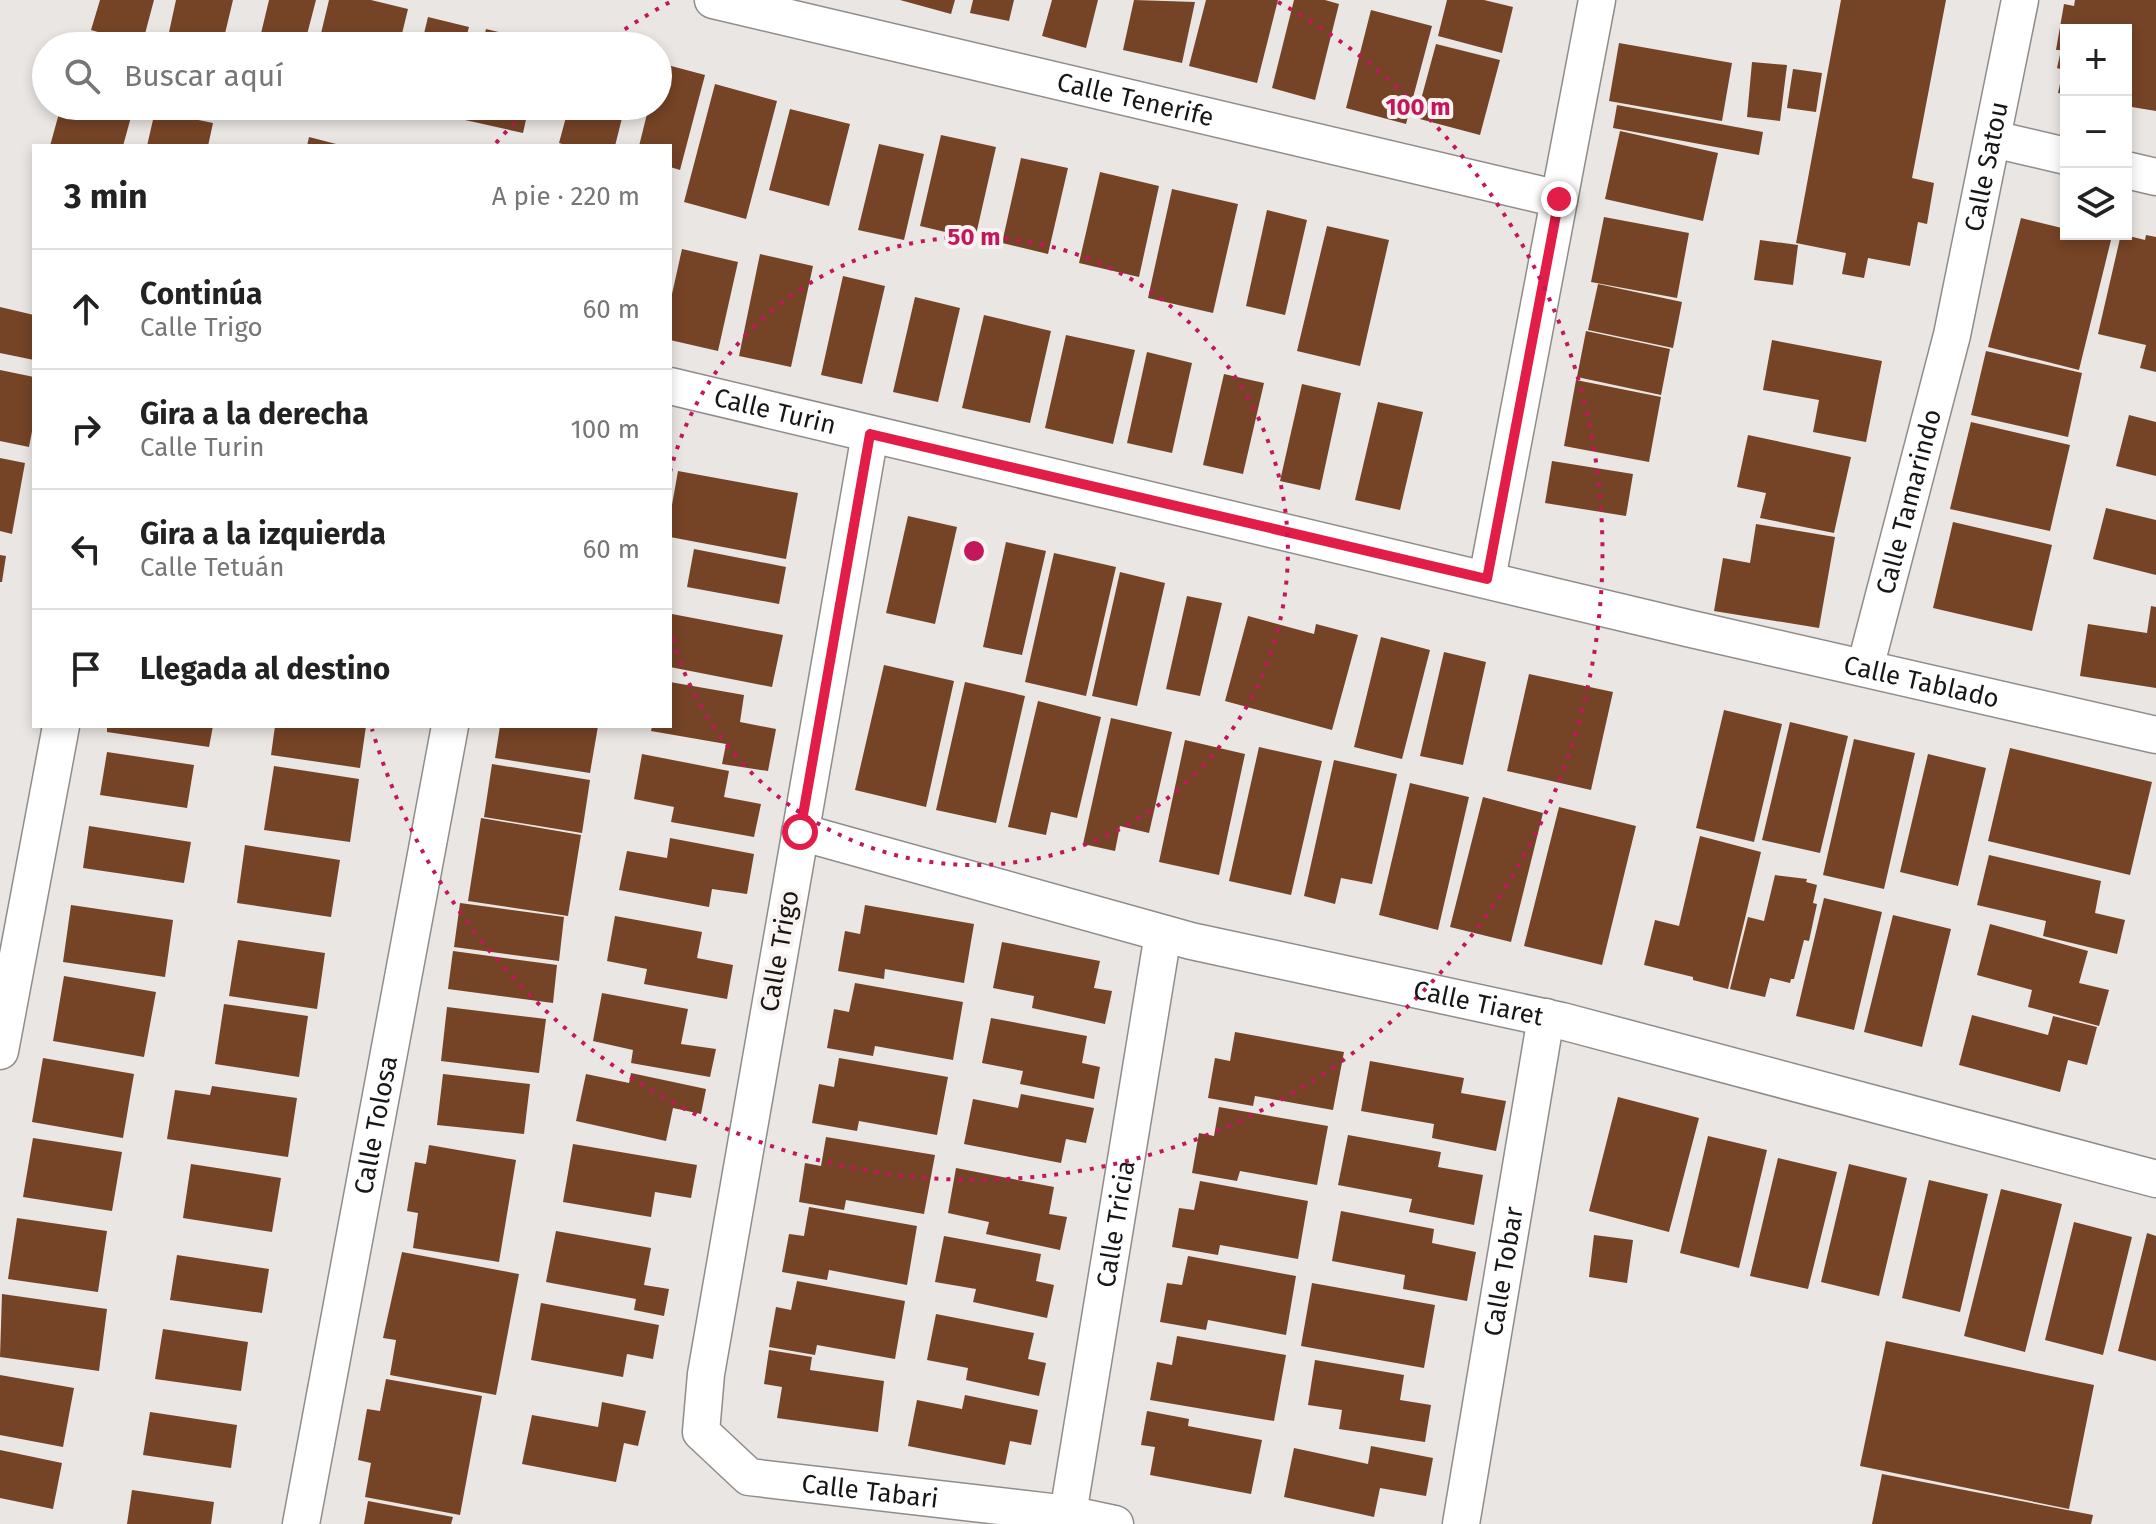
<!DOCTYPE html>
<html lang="es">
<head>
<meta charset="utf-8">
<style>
  body { margin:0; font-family:"Fira Sans",sans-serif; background:#f2f2f2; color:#222 }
  .controls { position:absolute; right:24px; top:24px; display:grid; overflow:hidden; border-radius:0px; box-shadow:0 4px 12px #0003 }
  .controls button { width:72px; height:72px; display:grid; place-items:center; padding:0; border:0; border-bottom:2px solid #e0e0e0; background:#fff; color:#222; font:40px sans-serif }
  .stop { position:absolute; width:24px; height:24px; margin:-18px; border:6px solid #e11d48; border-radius:50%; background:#fff }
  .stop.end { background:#e11d48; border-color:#fff; box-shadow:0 2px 8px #0008 }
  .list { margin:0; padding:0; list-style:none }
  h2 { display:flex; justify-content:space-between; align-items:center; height:104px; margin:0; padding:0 32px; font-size:34px }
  h2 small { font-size:26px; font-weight:400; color:#767676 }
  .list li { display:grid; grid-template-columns:52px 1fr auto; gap:24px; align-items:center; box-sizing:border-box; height:120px; padding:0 32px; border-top:2px solid #e0e0e0 }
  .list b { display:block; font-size:30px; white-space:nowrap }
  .list p { margin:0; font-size:26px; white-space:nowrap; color:#767676 }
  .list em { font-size:26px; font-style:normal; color:#767676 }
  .icon { flex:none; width:44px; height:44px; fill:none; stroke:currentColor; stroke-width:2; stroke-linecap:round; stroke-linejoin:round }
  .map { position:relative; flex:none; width:2156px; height:1524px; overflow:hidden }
  .search { position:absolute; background:#fff; box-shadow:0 4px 12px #0003; left:32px; top:32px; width:640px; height:88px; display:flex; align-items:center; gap:20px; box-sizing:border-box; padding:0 28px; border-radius:44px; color:#767676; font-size:30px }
  .panel { position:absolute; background:#fff; box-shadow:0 4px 12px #0003; left:32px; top:144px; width:640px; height:584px; border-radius:0px }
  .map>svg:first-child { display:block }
  .building { fill:#754326 }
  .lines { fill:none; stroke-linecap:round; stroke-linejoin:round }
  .street-casing { stroke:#908c8a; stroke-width:39 }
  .street { stroke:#fff; stroke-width:36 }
  .route { stroke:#e11d48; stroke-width:10 }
  .ring { fill:none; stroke:#c2185b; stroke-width:4; stroke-dasharray:4 8 }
  .labels { text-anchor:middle; stroke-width:8; stroke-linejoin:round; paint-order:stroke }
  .street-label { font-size:26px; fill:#181615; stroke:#f8f3f1 }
  .centre { fill:#c2185b; stroke:#f8f3f1; stroke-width:4 }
  .ring-label { font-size:24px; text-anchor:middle; font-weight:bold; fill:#c2185b; stroke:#f8f3f1; stroke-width:8; stroke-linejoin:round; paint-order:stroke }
</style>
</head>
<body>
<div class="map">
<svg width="2156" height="1524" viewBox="0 0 2156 1524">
  <rect width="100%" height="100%" fill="#eae6e4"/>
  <!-- building -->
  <path class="building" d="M100,0H154L142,45L91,30Z
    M176,0H233L222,46H166Z
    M269,0H316L304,46H258Z
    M329,0H371L408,9L399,46H318Z
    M900,0H955L951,14Z
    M973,0H1014L1009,21L970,13Z
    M1052,0H1098L1086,48L1042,36Z
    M1134,0L1195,2L1182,63L1123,50Z
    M1206,0H1278L1257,83L1189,66Z
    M1294,0H1325L1339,4L1315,100L1272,88Z
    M1447,0H1484L1513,7L1502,53L1438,36Z
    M1841,0H1946L1912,178L1934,183L1927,224L1918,222L1910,266L1868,258L1864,278L1842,274L1846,253L1796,243Z
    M2075,0H2156V111L2126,106V30H2066V94L2058,93L2063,70L2057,68L2061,50H2056L2064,4L2074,6Z
    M1371,10L1432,26L1406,124L1346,108Z
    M428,17L469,27L464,46H421Z
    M486,29L544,43L543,46H482Z
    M1619,43L1732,63L1722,121L1609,101Z
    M1436,44L1500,60L1480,135L1416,118Z
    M1752,62L1787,65L1780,121L1747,117Z
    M660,63L705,75L680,170L670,167V146H639L649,106H658Z
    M1793,69L1822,73L1816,112L1787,108Z
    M715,84L777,101L746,219L684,202Z
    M1617,105L1763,132L1759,155L1613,128Z
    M61,106H134L123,146H50Z
    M417,106H449L447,115Z
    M468,106H529L523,133L465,120Z
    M569,106H625L615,146H569L559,143Z
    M790,109L850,124L829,206L769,190Z
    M155,111L213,123L208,146H147Z
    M1620,131L1718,153L1703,221L1605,199Z
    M941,135L996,147L975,239L920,226Z
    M309,137L340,145V146H307Z
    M879,144L924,154L904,240L858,230Z
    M1021,158L1068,168L1048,254L1002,243Z
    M1100,172L1159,186L1139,277L1079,263Z
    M1172,189L1238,204L1213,313L1148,298Z
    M1267,210L1307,220L1285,315L1246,306Z
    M1604,217L1689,233L1677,298L1591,282Z
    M2021,218L2066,229V234H2086L2111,240L2079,370L1988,347Z
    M1327,226L1389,240L1360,366L1297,351Z
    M2121,234L2145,240L2146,235L2156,237V372L2140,368L2146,345L2098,334Z
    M1760,240L1798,245L1793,285L1754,280Z
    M682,249L738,262L718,351L670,340V303Z
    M760,254L813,266L791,367L739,356Z
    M843,276L885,286L862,384L821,375Z
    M1598,284L1682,302L1673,348L1588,330Z
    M915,297L960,308L938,402L893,392Z
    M0,307L34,315V360L0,353Z
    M984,315L1051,331L1030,423L962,408Z
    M1586,331L1670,349L1661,395L1577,377Z
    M1066,335L1135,350L1113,444L1045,428Z
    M1772,340L1882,361L1866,442L1813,432L1819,400L1763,390Z
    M1986,351L2082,373L2068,437L1971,415Z
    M1147,352L1192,363L1172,453L1127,443Z
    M0,370L34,377V421L29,447L0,441Z
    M1224,374L1264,383L1243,474L1203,465Z
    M1576,380L1661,397L1649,462L1564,446Z
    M1302,384L1341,393L1320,490L1280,481Z
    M1378,402L1423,412L1400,510L1355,500Z
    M2129,415L2156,422V476L2116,466Z
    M1971,422L2070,445L2050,531L1950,509Z
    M1748,435L1851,457L1834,533L1760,518L1766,493L1737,487Z
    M0,458L25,463L12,534L0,531Z
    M1552,461L1633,474L1626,516L1545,503Z
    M678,471L798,493L786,559L670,537V516Z
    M2106,508L2156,520V575L2093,559Z
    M908,516L957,527L935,624L886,613Z
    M1953,522L2052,545L2032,631L1933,608Z
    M1756,524L1835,537L1819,628L1714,611L1723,558L1750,563Z
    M1006,542L1046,551L1022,655L983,647Z
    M694,549L786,567L779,604L687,587Z
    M1054,553L1116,567L1086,696L1025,682Z
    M0,555L6,556L2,582H0Z
    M1120,572L1165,583L1137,706L1092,696Z
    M1187,596L1222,603L1200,696L1166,689Z
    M2151,606L2156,607V688L2080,676L2088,624L2147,633Z
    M672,614L783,635L772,687L670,667Z
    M1248,616L1314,634L1316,624L1358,635L1332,730L1225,701Z
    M1381,637L1430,650L1402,759L1354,747Z
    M1444,652L1486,662L1463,765L1420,756Z
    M884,665L954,681L926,807L855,790Z
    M1529,674L1613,692L1591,790L1507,771Z
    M670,682L744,695L740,722L776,729L768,771L722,764L726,744L651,731L652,726H670Z
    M965,682L1025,696L996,823L936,810Z
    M1038,701L1101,717L1077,818L1051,812L1046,835L1008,827Z
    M1724,710L1782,724L1754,842L1696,828Z
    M1111,718L1172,732L1149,833L1120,826L1115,851L1083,844Z
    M1790,722L1848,736L1820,853L1762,840Z
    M107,726H213L209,747L107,732Z
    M275,726H366L360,768L271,755Z
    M500,726H598L590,773L495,758Z
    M1854,739L1915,753L1884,889L1823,875Z
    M1185,740L1245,754L1219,875L1159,862Z
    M1259,747L1322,761L1291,895L1229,881Z
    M2010,748L2152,782L2130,875L1988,841Z
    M107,752L194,765L187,808L100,795Z
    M642,754L729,771L724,797L761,804L754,837L671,822L674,807L634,799Z
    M1928,754L1986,768L1958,886L1900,872Z
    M1334,760L1397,774L1372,884L1341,878L1335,904L1304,896Z
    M492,764L590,780L582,833L484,817Z
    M274,766L359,779L350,842L264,830Z
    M1410,783L1469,797L1438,930L1379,915Z
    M1483,797L1543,813L1511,942L1450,927Z
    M1559,807L1636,826L1602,965L1524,946Z
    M481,818L581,835L568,916L468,901Z
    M89,826L191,842L184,883L83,868Z
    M1700,836L1761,852L1728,989L1693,980V977L1644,965L1655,920L1679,926Z
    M670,838L754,854L747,894L712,889L709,907L619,890L627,851L667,858Z
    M245,845L340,860L331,917L237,903Z
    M1989,855L2101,881L2095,913L2125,920L2117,954L2043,936L2046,921L1977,905Z
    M1775,875L1807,879L1806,882L1817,885L1813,903L1817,904L1809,941L1804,940L1794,979H1791L1790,983L1770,978L1765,997L1730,989L1748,917L1764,921Z
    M1824,898L1882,912L1854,1030L1796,1016Z
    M460,903L564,917L559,961L454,947Z
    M71,905L173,920L165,977L63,962Z
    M865,905L974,924L964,983L885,969L884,979L838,971L845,931L860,934Z
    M1893,915L1951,929L1922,1047L1864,1032Z
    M615,916L702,932L697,958L733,965L727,999L644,984L647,969L607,961Z
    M1990,924L2088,951L2079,983L2109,990L2099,1026L2028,1007L2032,990L1977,975Z
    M238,940L325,953L317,1009L229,996Z
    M1002,942L1100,961L1094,988L1112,991L1105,1024L1032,1008L1034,996L993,988Z
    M453,951L557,965L553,1003L448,989Z
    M64,976L156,992L144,1057L53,1041Z
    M855,983L963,1002L953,1060L875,1046L873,1056L827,1048L834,1009L849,1012Z
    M602,993L688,1009L681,1044L716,1049L710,1077L631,1063L633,1050L593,1041Z
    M224,1004L308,1016L299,1077L215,1064Z
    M447,1007L546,1019L539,1073L441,1061Z
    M1972,1015L2048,1035L2053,1016L2097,1027L2087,1065L2068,1060L2060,1092L1959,1065Z
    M991,1018L1087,1036L1082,1063L1100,1067L1094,1099L1020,1084L1023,1071L982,1063Z
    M1235,1032L1344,1052L1333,1110L1255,1096L1253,1106L1208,1098L1215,1058L1230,1061Z
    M43,1058L134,1074L123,1138L32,1122Z
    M839,1058L948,1077L937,1135L859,1121L857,1131L812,1123L819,1084L834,1087Z
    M1370,1061L1464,1078L1461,1093L1506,1101L1496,1151L1432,1138L1434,1124L1361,1111Z
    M631,1073L706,1089L701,1114L673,1108L666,1141L576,1121L586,1074L629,1083Z
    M443,1074L530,1084L524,1134L437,1125Z
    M212,1086L297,1098L288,1157L167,1139L175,1090L210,1095Z
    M1021,1094L1094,1108L1086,1143L1066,1139L1061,1163L964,1144L973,1099L1018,1108Z
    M1618,1097L1699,1118L1669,1232L1589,1211Z
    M1219,1107L1328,1126L1317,1185L1240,1171L1237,1181L1192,1173L1199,1133L1214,1136Z
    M1348,1135L1441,1152L1438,1167L1483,1175L1474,1225L1409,1212L1412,1199L1338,1185Z
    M1708,1136L1767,1150L1739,1268L1680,1253Z
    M826,1137L935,1155L924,1214L846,1200L844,1210L799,1202L805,1163L821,1166Z
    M33,1138L122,1152L112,1211L23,1197Z
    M573,1144L697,1165L691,1198L655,1192L651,1217L563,1202Z
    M429,1145L516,1160L499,1262L413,1248L418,1213L407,1211L415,1162L426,1164Z
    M1778,1158L1837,1172L1808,1289L1750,1276Z
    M191,1164L281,1178L272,1232L183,1218Z
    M1849,1164L1907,1178L1879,1296L1821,1282Z
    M956,1168L1054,1187L1049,1214L1067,1217L1060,1250L986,1234L989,1222L948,1213Z
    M1929,1180L1988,1194L1960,1312L1902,1298Z
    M1200,1181L1308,1201L1298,1259L1220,1245L1218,1255L1172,1247L1179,1208L1194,1210Z
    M2001,1189L2062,1204L2025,1352L1964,1336Z
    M809,1207L917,1226L907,1285L829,1270L827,1280L782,1272L789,1234L804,1236Z
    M1341,1211L1434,1229L1432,1243L1476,1252L1467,1301L1403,1289L1405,1275L1332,1261Z
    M17,1218L107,1231L98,1292L8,1279Z
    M2074,1222L2132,1237L2103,1355L2045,1340Z
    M556,1231L651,1248L644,1285L669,1289L664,1316L634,1310L636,1299L546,1282Z
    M2147,1233L2156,1236V1361L2118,1351Z
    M1594,1235L1633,1240L1627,1283L1589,1277Z
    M944,1236L1041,1254L1036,1281L1054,1285L1047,1318L973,1302L976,1289L935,1282Z
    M402,1252L519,1274L496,1395L390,1375L396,1340L383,1338Z
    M177,1255L269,1269L262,1313L170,1300Z
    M1188,1256L1296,1276L1286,1335L1208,1320L1206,1330L1160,1322L1167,1283L1182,1285Z
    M797,1281L905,1301L895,1359L817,1345L815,1355L769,1347L776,1307L791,1310Z
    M1312,1283L1435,1305L1424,1368L1301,1346Z
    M2,1294L107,1309L99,1371L0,1357Z
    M541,1303L659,1325L653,1359L627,1354L623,1377L531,1360Z
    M936,1314L1034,1333L1028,1359L1046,1363L1039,1396L966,1380L968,1368L927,1360Z
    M163,1329L248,1342L241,1391L155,1379Z
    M1177,1336L1286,1355L1274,1421L1150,1400L1157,1362L1172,1365Z
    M1886,1341L2094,1385L2069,1509L1860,1466Z
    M769,1350L812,1357L810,1370L884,1381L878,1432L777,1418L782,1387L764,1384Z
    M1315,1360L1404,1375L1400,1400L1431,1405L1425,1442L1339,1429L1342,1410L1308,1405Z
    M0,1375L74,1388L63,1447L0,1435Z
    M386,1379L482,1396L460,1515L365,1497L371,1463L358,1460L367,1409L380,1411Z
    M965,1395L1038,1410L1031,1445L1010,1441L1005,1465L908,1446L917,1400L962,1409Z
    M602,1402L646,1411L638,1446L624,1443L616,1482L522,1464L532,1415L598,1427Z
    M1147,1411L1189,1419L1188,1426L1262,1440L1251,1494L1150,1475L1155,1447L1141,1445Z
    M150,1412L237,1425L231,1468L143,1455Z
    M1371,1446L1433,1458L1426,1496L1380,1488L1374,1517L1284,1497L1294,1448L1368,1464Z
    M0,1450L62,1463L53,1509L0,1498Z
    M1882,1474L2093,1515L2091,1524H1872Z
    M132,1490L214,1502L211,1524H127Z
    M368,1501L453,1517L451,1524H364Z"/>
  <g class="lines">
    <!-- street casing -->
    <g class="street-casing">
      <g id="street">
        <path id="s1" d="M713,0L1559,199"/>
        <path d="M1993,139L2066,156"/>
        <path d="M2126,170L2156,177"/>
        <path id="s2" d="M670,386L1687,628L2156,735"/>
        <path id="s3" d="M870,434L706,1374L701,1432L749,1477L1068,1514L1115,1524"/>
        <path d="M1487,579L1597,0"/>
        <path id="s4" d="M1865,668L1952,335L2020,0"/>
        <path id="s5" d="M800,832L1191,941L1562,1021L2156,1179"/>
        <path d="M0,1051L61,726"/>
        <path id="s6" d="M1068,1514L1163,934"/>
        <path id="s7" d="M301,1524L450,726"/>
        <path id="s8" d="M1461,1524L1546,1017"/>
      </g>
    </g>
    <!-- street -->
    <use href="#street" class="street"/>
  </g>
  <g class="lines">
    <!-- route -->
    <path class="route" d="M800,832L870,434L1487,579L1559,199"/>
  </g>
  <!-- distance rings -->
  <g class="ring">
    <path d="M670 472A314 314 0 1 1 670 630"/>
    <path d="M496 143A628 628 0 0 1 530 107M605 43A628 628 0 0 1 670 2M1278 2A628 628 0 1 1 372 729"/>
  </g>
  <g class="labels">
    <!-- street labels -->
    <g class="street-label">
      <text dy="9" stroke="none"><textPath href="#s1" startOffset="434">Calle Tenerife</textPath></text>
      <text dy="9" stroke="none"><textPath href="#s4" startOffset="516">Calle Satou</textPath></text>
      <text dy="9" stroke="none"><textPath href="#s2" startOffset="108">Calle Turin</textPath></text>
      <text dy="9" stroke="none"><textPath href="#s4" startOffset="172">Calle Tamarindo</textPath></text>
      <text dy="9" stroke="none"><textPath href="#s2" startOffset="1286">Calle Tablado</textPath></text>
      <text transform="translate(779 951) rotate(-80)" y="9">Calle Trigo</text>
      <text dy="9" stroke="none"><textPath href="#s5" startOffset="700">Calle Tiaret</textPath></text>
      <text dy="9" stroke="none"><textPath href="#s7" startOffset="406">Calle Tolosa</textPath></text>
      <text dy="9" stroke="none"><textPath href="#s6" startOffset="294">Calle Tricia</textPath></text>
      <text dy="9" stroke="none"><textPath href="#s8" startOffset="256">Calle Tobar</textPath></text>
      <text dy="9" stroke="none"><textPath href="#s3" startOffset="1200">Calle Tabari</textPath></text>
    </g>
  </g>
  <circle cx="974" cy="551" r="12" class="centre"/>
  <g class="ring-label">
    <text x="1418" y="115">100 m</text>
    <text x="974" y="245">50 m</text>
  </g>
</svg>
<div class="controls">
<button>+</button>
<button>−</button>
<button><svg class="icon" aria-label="layers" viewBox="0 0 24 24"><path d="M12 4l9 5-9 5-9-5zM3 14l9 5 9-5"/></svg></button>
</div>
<div class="stop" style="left:800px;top:832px"></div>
<div class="stop end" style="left:1559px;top:199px"></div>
<div class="search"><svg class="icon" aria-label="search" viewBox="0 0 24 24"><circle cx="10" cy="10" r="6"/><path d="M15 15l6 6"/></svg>Buscar aquí</div>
<section class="panel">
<h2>3 min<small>A pie · 220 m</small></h2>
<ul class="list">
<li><svg class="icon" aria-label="ahead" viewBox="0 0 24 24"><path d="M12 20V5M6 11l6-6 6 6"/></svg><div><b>Continúa</b><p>Calle Trigo</p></div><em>60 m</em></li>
<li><svg class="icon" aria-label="right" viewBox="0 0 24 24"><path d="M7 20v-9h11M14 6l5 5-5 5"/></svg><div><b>Gira a la derecha</b><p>Calle Turin</p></div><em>100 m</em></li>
<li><svg class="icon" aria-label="left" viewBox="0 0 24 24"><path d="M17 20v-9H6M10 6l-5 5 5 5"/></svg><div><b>Gira a la izquierda</b><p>Calle Tetuán</p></div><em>60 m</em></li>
<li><svg class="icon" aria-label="arrive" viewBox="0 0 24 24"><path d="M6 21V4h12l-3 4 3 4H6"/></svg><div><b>Llegada al destino</b></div></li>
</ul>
</section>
</div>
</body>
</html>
